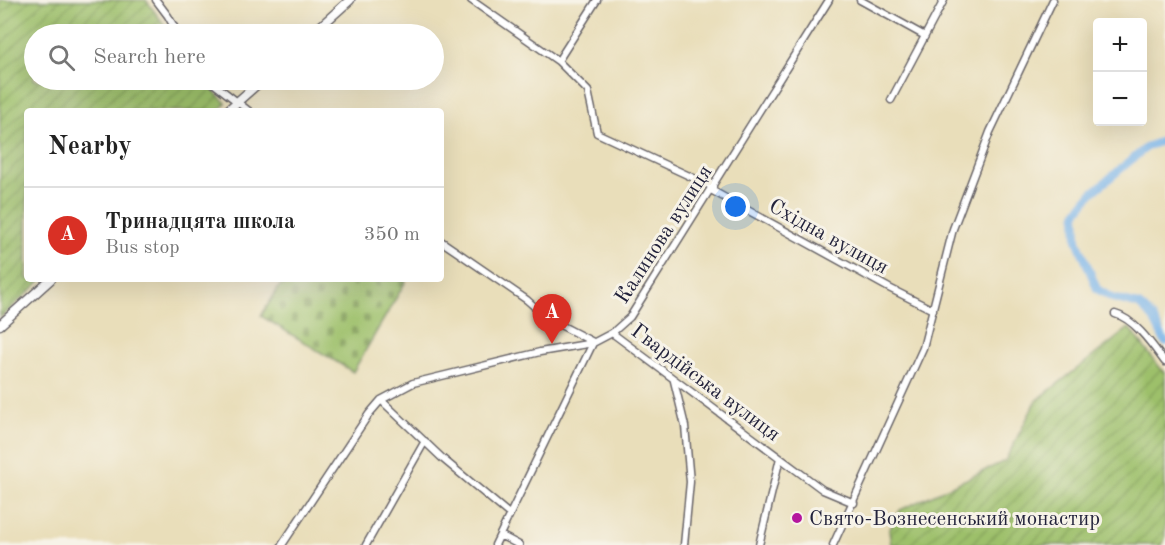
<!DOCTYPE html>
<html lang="en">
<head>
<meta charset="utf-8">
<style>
  body { margin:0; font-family:"Old Standard TT",serif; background:#f6f6f6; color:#222 }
  .controls { position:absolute; right:18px; top:18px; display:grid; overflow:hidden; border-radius:6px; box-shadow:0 6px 24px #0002 }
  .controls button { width:54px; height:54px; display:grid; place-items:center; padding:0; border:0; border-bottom:2px solid #e0e0e0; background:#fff; color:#222; font:30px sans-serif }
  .you { position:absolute; left:736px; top:207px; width:21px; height:21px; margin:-15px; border:4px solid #fff; border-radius:50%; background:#1a73e8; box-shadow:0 0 0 9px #1a73e833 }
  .badge { display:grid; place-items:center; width:39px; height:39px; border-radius:50%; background:#d93025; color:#fff; font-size:20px; font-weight:700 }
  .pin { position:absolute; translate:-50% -50px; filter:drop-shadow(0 2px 3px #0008) }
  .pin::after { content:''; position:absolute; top:32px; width:21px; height:18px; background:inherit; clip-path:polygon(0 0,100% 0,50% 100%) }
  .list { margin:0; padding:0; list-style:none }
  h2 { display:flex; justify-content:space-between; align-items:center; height:78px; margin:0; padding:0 24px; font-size:26px }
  h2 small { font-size:20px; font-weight:400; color:#767676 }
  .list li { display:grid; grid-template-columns:39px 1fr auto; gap:18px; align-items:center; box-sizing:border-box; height:96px; padding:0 24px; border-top:2px solid #e0e0e0 }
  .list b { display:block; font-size:22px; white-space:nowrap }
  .list p { margin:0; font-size:20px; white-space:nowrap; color:#767676 }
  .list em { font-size:20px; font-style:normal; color:#767676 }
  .icon { flex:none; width:33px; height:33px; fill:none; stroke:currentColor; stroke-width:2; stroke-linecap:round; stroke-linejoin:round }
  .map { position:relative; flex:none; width:1165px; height:545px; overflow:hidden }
  .search { position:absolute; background:#fff; box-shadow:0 6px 24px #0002; left:24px; top:24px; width:420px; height:66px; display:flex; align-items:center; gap:15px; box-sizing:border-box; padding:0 21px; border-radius:33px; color:#767676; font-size:22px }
  .panel { position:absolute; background:#fff; box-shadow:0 6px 24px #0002; left:24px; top:108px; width:420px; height:174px; border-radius:6px }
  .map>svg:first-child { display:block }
  .cemetery { fill:url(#cemetery-stones); stroke:#607152; stroke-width:1.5 }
  .garden { fill:url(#garden-furrows); stroke:#607152; stroke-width:1.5 }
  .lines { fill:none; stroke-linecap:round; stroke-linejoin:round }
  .river { stroke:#78b3e9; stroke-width:8 }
  .minor-casing { stroke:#686467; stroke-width:9 }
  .major-casing { stroke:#686467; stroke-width:11 }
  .minor { stroke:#fff; stroke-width:6 }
  .major { stroke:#fff; stroke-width:8 }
  .poi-dot { fill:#b5179e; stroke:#f7f3e8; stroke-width:2 }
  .labels { text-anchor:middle; stroke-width:6; stroke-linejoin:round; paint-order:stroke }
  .street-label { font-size:21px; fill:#22223b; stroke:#f7f3e8 }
  .poi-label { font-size:21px; fill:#22223b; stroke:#f7f3e8; text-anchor:start }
</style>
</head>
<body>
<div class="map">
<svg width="1165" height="545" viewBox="0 0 1165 545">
  <defs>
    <pattern id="cemetery-stones" width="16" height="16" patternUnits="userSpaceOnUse" patternTransform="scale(1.5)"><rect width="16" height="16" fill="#9dc06a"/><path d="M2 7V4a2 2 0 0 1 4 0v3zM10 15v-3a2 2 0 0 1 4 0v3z" fill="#809c58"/></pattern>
    <pattern id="garden-furrows" width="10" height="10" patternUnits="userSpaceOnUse" patternTransform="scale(1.5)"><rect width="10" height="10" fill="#9dc06a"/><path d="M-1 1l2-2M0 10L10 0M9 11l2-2" fill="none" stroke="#809c58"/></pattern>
  </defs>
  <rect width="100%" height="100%" fill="#f7f3e8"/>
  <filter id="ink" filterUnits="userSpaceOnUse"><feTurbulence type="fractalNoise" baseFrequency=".0167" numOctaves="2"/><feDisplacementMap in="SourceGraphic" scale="12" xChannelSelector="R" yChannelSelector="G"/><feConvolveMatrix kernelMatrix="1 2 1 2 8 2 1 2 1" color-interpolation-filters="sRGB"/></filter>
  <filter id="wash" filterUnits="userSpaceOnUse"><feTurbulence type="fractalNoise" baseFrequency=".008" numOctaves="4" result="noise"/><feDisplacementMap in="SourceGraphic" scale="24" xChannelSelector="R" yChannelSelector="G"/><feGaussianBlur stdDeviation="1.35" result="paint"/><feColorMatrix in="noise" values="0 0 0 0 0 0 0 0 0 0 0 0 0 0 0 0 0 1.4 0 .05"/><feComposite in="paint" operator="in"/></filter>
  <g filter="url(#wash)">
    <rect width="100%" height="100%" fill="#e9deba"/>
    <!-- cemetery -->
    <path class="cemetery" d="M284,279H404L406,281L353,372L261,316Z"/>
    <!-- garden -->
    <path class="garden" d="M0,0H146L171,34H34V80H202L226,103L218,111H27V279H43L0,318Z
      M1129,328L1165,374V539L1162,545H891L889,531L900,510L1005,461L1036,401Z"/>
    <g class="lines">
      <!-- river -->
      <path class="river" d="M1165,140L1148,146L1092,193L1076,213L1077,240L1097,289L1112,298L1139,305L1153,318L1165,342"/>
    </g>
  </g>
  <g filter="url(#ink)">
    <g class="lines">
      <!-- minor casing -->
      <g class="minor-casing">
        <path id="minor" d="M156,0L168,16L178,34
          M471,0L558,61L588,91L597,133L713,187
          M860,0L925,36
          M558,61L597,0
          M209,80L249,111
          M891,100L944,0
          M711,190L889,288L933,310
          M441,241L527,300L547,318L593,342
          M1115,314C1135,319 1153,346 1165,362
          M612,333L823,490L854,503
          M674,381L685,426L690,482L684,545
          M381,400L443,459L509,514
          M500,535L519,545
          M282,545L369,414L381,400L413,383L540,352L593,343L612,333L630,317L829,0
          M366,545L425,441
          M495,545L593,343
          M759,545L780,458
          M833,545L923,348L953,229L990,132L1053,0"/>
      </g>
      <!-- major casing -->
      <g class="major-casing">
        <path id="major" d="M312,34L350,0
          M227,111L262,80
          M0,325L51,279"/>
      </g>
      <!-- minor -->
      <use href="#minor" class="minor"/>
      <!-- major -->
      <use href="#major" class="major"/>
    </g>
  </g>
  <!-- markers -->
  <circle class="poi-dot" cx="797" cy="518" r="6"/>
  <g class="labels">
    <!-- street labels -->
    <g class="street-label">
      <text transform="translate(663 234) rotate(-57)" y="7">Калинова вулиця</text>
      <text transform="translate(829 236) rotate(29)" y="7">Східна вулиця</text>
      <text transform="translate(706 382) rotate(37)" y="7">Гвардійська вулиця</text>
    </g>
    <!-- poi labels -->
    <g class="poi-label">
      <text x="809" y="525">Cвято-Вознесенський монастир</text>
    </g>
  </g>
</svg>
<div class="controls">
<button>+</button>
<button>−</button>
</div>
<div class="you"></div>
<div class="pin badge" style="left:552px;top:344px">A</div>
<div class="search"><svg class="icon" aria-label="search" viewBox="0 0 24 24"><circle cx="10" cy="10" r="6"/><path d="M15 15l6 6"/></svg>Search here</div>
<section class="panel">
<h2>Nearby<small></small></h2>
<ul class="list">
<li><span class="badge">A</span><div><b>Тринадцята школа</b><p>Bus stop</p></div><em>350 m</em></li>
</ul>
</section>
</div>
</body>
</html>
